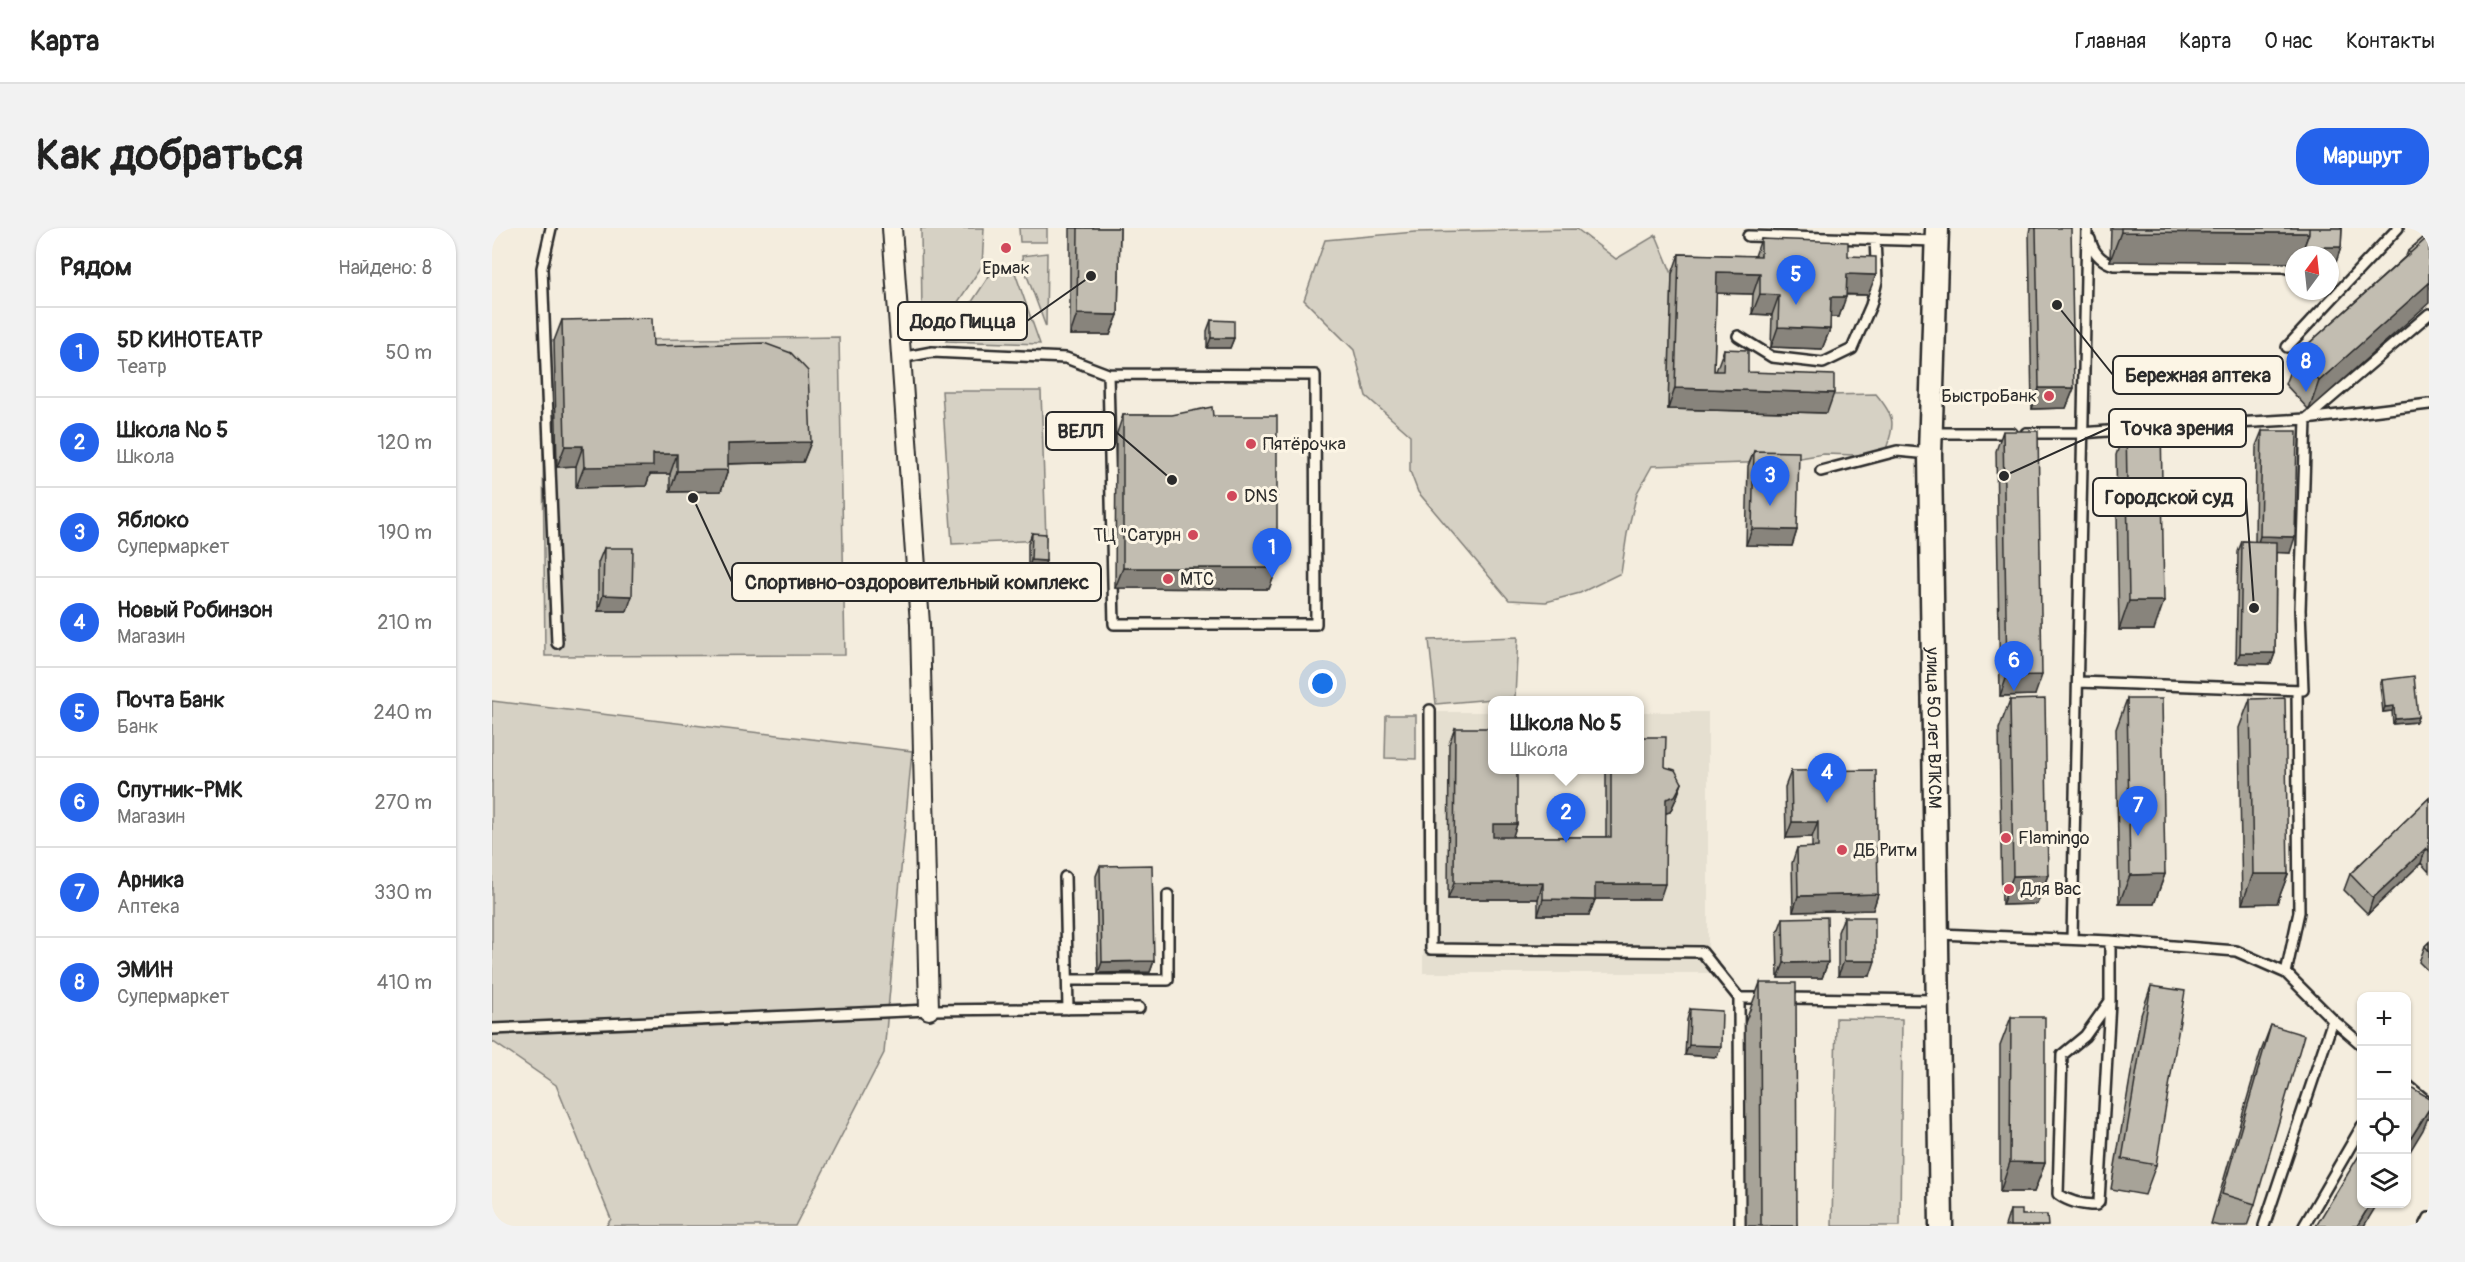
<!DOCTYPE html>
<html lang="ru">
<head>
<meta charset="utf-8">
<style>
  body { margin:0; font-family:Pangolin,sans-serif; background:#f2f2f2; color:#222 }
  .controls { position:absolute; right:18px; bottom:18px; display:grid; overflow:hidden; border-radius:12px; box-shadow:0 2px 4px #0004 }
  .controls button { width:54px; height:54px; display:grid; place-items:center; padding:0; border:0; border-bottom:2px solid #e0e0e0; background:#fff; color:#222; font:30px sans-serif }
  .compass { position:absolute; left:1793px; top:18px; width:54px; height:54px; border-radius:50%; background:#fff; box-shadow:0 2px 4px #0004; rotate:15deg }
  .you { position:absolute; left:831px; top:456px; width:21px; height:21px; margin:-15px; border:4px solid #fff; border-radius:50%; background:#1a73e8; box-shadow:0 0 0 9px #1a73e833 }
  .badge { display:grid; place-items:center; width:39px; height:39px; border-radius:50%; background:#2563eb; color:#fff; font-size:20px; font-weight:700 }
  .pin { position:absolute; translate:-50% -50px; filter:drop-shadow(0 2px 3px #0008) }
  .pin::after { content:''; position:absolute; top:32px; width:21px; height:18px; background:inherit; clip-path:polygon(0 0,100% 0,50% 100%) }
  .popup { position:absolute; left:996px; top:468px; width:156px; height:78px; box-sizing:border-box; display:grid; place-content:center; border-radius:12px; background:#fff; filter:drop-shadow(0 2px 4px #0005); font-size:20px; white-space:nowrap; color:#767676 }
  .popup b { font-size:22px; color:#222 }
  .popup::after { content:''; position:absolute; left:50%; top:100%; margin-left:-12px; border:12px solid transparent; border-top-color:#fff }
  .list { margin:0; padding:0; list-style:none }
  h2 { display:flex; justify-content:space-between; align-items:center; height:78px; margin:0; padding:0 24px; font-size:26px }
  h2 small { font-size:20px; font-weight:400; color:#767676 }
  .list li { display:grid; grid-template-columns:39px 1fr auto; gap:18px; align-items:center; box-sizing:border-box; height:90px; padding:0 24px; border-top:2px solid #e0e0e0 }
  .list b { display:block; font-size:22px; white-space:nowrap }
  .list p { margin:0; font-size:20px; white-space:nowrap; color:#767676 }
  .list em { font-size:20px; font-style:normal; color:#767676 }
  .icon { flex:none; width:33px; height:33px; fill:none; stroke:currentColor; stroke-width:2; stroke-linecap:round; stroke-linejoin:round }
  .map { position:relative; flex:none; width:1937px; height:998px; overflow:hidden; border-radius:24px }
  header { display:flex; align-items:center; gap:36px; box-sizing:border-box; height:84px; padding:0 30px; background:#fff; border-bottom:2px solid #e0e0e0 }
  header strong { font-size:28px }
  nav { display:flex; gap:33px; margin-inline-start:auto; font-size:21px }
  .intro { display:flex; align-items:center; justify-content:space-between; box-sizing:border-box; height:144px; padding:0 36px }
  h1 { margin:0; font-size:42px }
  .button { padding:15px 27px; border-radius:24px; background:#2563eb; color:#fff; font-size:21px; font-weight:700 }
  main { display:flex; gap:36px; padding:0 36px }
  aside { flex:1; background:#fff; border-radius:24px; box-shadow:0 2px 4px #0004 }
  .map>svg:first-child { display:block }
  .built { fill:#e5dfd0 }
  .green { fill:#d6d1c4; stroke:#807e78; stroke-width:1.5 }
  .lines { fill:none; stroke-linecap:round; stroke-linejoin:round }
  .service-casing { stroke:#2b2b2b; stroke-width:14 }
  .minor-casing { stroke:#2b2b2b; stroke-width:22 }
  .tertiary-casing { stroke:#2b2b2b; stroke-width:27 }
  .service { stroke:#fcf5e5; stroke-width:9 }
  .minor { stroke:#fcf5e5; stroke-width:18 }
  .tertiary { stroke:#fcf5e5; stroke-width:22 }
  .wall { fill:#a7a398; stroke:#2b2b2b; stroke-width:1.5 }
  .shaded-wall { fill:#88847c; stroke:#2b2b2b; stroke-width:1.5 }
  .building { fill:#c2bdb1; stroke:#2b2b2b; stroke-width:1.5 }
  .poi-dot { fill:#d1495b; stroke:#fcf5e5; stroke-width:2 }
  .labels { text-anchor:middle; stroke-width:6; stroke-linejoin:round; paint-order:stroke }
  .poi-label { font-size:18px; fill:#2b2b2b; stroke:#fcf5e5; text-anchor:start }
  .street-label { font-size:18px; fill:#2b2b2b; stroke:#fcf5e5 }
  .leader { fill:none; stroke:#2b2b2b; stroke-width:2 }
  .callout-dot { fill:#2b2b2b; stroke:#fcf5e5; stroke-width:2 }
  .callout { fill:#fcf5e5; stroke:#2b2b2b; stroke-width:2 }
  .callout-label { font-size:20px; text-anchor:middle; font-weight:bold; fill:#2b2b2b }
</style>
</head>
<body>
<header>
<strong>Карта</strong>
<nav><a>Главная</a><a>Карта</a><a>О нас</a><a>Контакты</a></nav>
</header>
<div class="intro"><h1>Как добраться</h1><a class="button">Маршрут</a></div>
<main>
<aside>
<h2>Рядом<small>Найдено: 8</small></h2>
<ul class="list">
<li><span class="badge">1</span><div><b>5D КИНОТЕАТР</b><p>Театр</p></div><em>50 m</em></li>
<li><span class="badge">2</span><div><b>Школа № 5</b><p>Школа</p></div><em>120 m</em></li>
<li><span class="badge">3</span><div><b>Яблоко</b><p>Супермаркет</p></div><em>190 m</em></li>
<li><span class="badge">4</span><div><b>Новый Робинзон</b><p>Магазин</p></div><em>210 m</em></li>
<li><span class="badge">5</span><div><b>Почта Банк</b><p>Банк</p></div><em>240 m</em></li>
<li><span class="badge">6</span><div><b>Спутник-РМК</b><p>Магазин</p></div><em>270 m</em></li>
<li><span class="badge">7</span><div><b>Арника</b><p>Аптека</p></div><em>330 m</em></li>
<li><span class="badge">8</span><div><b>ЭМИН</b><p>Супермаркет</p></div><em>410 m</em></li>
</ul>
</aside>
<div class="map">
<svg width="1937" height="998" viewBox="0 0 1937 998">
  <rect width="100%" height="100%" fill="#f4edde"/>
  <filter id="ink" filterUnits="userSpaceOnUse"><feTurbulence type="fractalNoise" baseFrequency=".0167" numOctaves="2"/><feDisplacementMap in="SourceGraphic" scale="12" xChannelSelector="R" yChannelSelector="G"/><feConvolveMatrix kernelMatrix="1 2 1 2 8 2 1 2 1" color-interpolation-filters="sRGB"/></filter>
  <g filter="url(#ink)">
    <!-- built -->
    <path class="built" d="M931,484H1000V542H1148V484H1216V745H931Z"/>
    <!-- green -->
    <path class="green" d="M429,0H492L490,38L442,110L435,109L430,91Z
      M527,0H555V14H528Z
      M1085,1L1124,31L1164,7L1180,46L1176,180L1335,167L1384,166C1404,190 1403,195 1393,224L1364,227L1332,226L1284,234L1160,238L1145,265L1135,306L1129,345L1088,365L1054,374L1017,372L926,264L918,243V207L874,168L862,122L812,72L833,12L923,4Z
      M555,25L554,99L531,37L530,28Z
      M503,39H521L548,116L454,113Z
      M347,109L353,427L53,428L50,113Z
      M450,163H549L554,312L460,316Z
      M1026,409L1023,469L944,476L937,412Z
      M0,473L420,523L392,825L303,998H114L119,991L64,857L0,813Z
      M894,487H924V531L893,530Z
      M1344,790L1410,791L1408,998H1340Z"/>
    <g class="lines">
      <!-- service casing -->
      <g class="service-casing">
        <path id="service" d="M59,0L50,40L65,415
          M1256,8L1445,13
          M1598,11C1601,25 1609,33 1622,37L1791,39L1802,42
          M1246,108L1280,129L1331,135L1360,121L1379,77L1385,53L1383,11
          M1795,119L1906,0
          M408,130L440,124L574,130L616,146L823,147L824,396H622L616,146
          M1814,191L1937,86
          M1814,191L1937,176
          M1439,205H1520
          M1534,205H1589L1643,201
          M1329,243L1405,223L1438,226
          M1587,454L1811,462L1808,382L1814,191L1657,200
          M938,482L939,721L1210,724L1247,770
          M573,649L576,781
          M1447,706L1618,713L1744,723L1794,745L1841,792L1870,817
          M1580,711L1595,0
          M1618,713V773L1593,808L1570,827L1566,966C1577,974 1590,977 1604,977L1607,974L1618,773
          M1794,745L1807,684L1805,462
          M576,752H676V667
          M1294,770L1445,772
          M0,801L437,782L647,780
          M1914,856L1937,875
          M1248,998L1247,770H1274
          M1772,998L1841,792
          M1812,998L1870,898
          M1933,998L1937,990"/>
      </g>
      <!-- minor casing -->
      <g class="minor-casing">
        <path id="minor" d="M400,0L428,396L437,782"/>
      </g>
      <!-- tertiary casing -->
      <g class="tertiary-casing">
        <g id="tertiary">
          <path id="s1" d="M1445,0L1438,226L1449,998"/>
        </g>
      </g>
      <!-- service -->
      <use href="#service" class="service"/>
      <!-- minor -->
      <use href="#minor" class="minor"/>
      <!-- tertiary -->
      <use href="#tertiary" class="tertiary"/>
    </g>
    <!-- wall -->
    <path class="wall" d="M578,0H628L626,87L618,107H578Z
      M1538,0H1544L1582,160L1574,180L1540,181L1537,5Z
      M1619,0H1850L1849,19L1844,34L1838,35V27H1802L1618,33Z
      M1937,5L1817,182L1793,156L1804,127L1914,28L1916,23Z
      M1269,11L1356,28L1376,67H1354L1347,89H1338V101L1330,121L1279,119L1280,87L1260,86L1261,66L1224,65L1222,143H1224L1232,121L1256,144L1335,185L1176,181L1180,46L1187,26L1263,28Z
      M70,92L161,118L319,214L311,234L236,236V242L229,263L178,264V246H158L154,258L84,260V238L65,239L62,113Z
      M719,92L742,110L738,120H715V103Z
      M631,187L721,188L785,340L777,361L623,360L624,208Z
      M1634,198L1662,402H1627L1624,227Z
      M1511,203L1543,467L1508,468L1504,223Z
      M1770,203L1798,325L1784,324L1783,425L1779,436L1744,435L1746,324L1750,313L1763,314L1764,218Z
      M1262,223L1305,302L1300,318L1254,317L1256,238Z
      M540,305L554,333L550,343H536V316Z
      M112,320L135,383H106V335Z
      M1890,452L1926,489L1924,494L1901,496L1900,483L1891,484L1888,457Z
      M1635,471L1673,646L1662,676H1627L1624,501Z
      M1758,471L1796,646L1785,675L1750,676L1747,500Z
      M1518,472L1556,647L1545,676L1510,677L1507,501Z
      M963,500L1025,596L1020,609H1114V542H1148L1173,539L1190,555L1184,571L1178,584L1173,585L1168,671H1103L1097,687H1046V671H956L957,516Z
      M1299,543L1386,666L1381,682L1301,684L1300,635L1305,620H1320V609L1294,610L1293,559Z
      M1937,570V644L1929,635L1876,686L1852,662L1858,646Z
      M608,638L662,733L658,744L606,745L604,648Z
      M1352,689L1378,748H1346V704Z
      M1291,690L1336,734L1330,750H1286L1285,706Z
      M1937,714V744L1927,734L1933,718Z
      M1268,755L1305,998H1254L1253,795Z
      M1659,758L1664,937L1653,967L1619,961L1649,787Z
      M1198,781L1225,829L1193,827L1195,792Z
      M1519,789L1553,935L1542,964H1508V818Z
      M1779,797L1763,976L1755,998H1727L1719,996L1768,826Z
      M1518,982L1530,987L1556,998H1513Z"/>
    <!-- shaded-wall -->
    <path class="shaded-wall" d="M1629,4L1817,5L1809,27H1802V35L1618,33Z
      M1812,19H1849L1844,34L1838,35V27H1809Z
      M1225,44L1268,45L1261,66L1217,65Z
      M1355,46L1384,47L1376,67L1347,66Z
      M1937,55V75L1817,182L1827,153Z
      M1268,66L1287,67L1280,87L1260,86Z
      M1339,69H1354L1347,89H1331Z
      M585,86L626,87L618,107H578Z
      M1286,99L1338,101L1330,121L1279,119Z
      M719,110H742L738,120H715Z
      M1183,160L1342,165L1335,185L1176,181Z
      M1547,160H1582L1574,180L1540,181Z
      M319,214L311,234L228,236L236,216Z
      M73,218H91L84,238L65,239Z
      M161,226H185L178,246H158L154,258L84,260L92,239Z
      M236,242L229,263L178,264L185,243Z
      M1260,301L1305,302L1300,318L1254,317Z
      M1768,308L1803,309L1798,325L1763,324Z
      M539,332L554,333L550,343H536Z
      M631,340H785L777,361L623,360Z
      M111,367L140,368L135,383H106Z
      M1637,373H1672L1662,402H1627Z
      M1748,425H1783L1779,436L1744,435Z
      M1550,447L1543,467L1508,468L1515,448Z
      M1902,478L1900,483L1891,484L1893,479Z
      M1926,489L1924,494L1901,496L1903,491Z
      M1190,555L1184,571L1178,584L1168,587L1174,571Z
      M1300,594H1326L1320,609L1294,610Z
      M1001,596H1025L1020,611H995Z
      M1934,620L1929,635L1876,686L1881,670Z
      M1673,646L1662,676H1627L1638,647Z
      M1761,646H1796L1785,675L1750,676Z
      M1556,647L1545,676L1510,677L1521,648Z
      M962,655H1051L1046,671H956Z
      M1103,656H1173L1168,671H1097Z
      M1386,666L1381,682L1301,684L1306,668Z
      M1051,671L1103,672L1097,687H1046Z
      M662,733L658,744L606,745L610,734Z
      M1352,733H1383L1378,748H1346Z
      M1336,734L1330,750H1286L1292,735Z
      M1197,817L1229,818L1225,829L1193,827Z
      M1937,881V887L1931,902L1914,930V918Z
      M1518,934L1553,935L1542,964H1508Z
      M1879,975H1886L1872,998H1865Z"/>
    <!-- building -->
    <path class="building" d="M586,0H628L626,87L585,86Z
      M1544,0H1579L1582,160H1547Z
      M1629,0H1817V5L1629,4Z
      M1817,0H1850L1849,19H1812L1817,5Z
      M1937,5V12L1935,10L1918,25L1916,23Z
      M1935,10L1937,12V55L1827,153L1804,127Z
      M1269,11L1356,14V28L1384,29V47L1355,46L1354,69H1339L1338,101L1286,99L1287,67L1268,66V45L1225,44L1222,143H1231L1232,121L1256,122V144L1342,147V165L1183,160L1187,26L1269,28Z
      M160,90L161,118L272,115L299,125L316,143L319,214L236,216V242L185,243V226H161V238L92,239L91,218H73L70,92Z
      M719,92L742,93V110H719Z
      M720,179L721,188H785V340H631V187H680Z
      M1669,197L1672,373H1637L1634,198Z
      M1511,203H1546L1550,447L1515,448Z
      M1770,203H1805L1803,309L1768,308Z
      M1262,223L1307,224L1305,302L1260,301Z
      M540,305L554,306V333L539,332Z
      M1750,313L1784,314L1783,425H1748Z
      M112,320H141L140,368L111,367Z
      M1922,448L1926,489L1903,491L1902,478L1893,479L1890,452Z
      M1793,470L1796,646H1761L1758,471Z
      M1553,471L1556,647L1521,648L1518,472Z
      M1635,471H1670L1673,646L1638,647Z
      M963,500H1000V542H1025V596H1001V609H1119V542H1148V509H1174L1173,539L1183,542L1190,555L1183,568L1174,571L1173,656H1103V672L1051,671V655H962Z
      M1384,542L1386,666L1306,668L1305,620L1326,619V594H1300L1299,543Z
      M1937,570V623L1934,620L1881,670L1858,646Z
      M660,637L662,733L610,734L608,638Z
      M1335,689L1336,734L1292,735L1291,690Z
      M1352,689H1383V733H1352Z
      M1937,714V723L1933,718Z
      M1268,755H1304L1305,998H1269Z
      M1659,758L1693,763L1664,937L1630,931Z
      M1198,781L1230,783L1229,818L1197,817Z
      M1519,789H1553V935L1518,934Z
      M1779,797L1812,807L1763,976L1730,966Z
      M1914,856L1937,870V881L1914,918Z
      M1869,924V975H1879L1865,998H1824Z
      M1518,982H1530V987H1555L1556,998H1518Z"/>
  </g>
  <!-- markers -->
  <g class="poi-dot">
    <circle cx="514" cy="20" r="6"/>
    <circle cx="1557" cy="168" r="6"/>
    <circle cx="759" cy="216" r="6"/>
    <circle cx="740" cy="268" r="6"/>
    <circle cx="701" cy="307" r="6"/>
    <circle cx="676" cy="351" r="6"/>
    <circle cx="1514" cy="610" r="6"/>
    <circle cx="1350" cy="622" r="6"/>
    <circle cx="1517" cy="661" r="6"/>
  </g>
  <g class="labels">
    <!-- poi labels -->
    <g class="poi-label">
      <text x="514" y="46" text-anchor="middle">Ермак</text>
      <text x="1545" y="174" text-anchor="end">БыстроБанк</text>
      <text x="771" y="222">Пятёрочка</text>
      <text x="752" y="274">DNS</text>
      <text x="689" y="313" text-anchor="end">ТЦ "Сатурн</text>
      <text x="688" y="357">МТС</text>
      <text x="1526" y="616">Flamingo</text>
      <text x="1362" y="628">ДБ Ритм</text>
      <text x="1529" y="667">Для Вас</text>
    </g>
    <!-- street labels -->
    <g class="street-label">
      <text dy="6" stroke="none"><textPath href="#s1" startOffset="500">улица 50 лет ВЛКСМ</textPath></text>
    </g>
  </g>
  <!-- callouts -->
  <path class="leader" d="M599 48L535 93M1565 77L1621 147M1512 248L1617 200M680 252L623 203M1762 380L1754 269M201 270L240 354"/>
  <g class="callout-dot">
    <circle cx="599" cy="48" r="6"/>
    <circle cx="1565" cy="77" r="6"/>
    <circle cx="1512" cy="248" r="6"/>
    <circle cx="680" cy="252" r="6"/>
    <circle cx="1762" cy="380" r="6"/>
    <circle cx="201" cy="270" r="6"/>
  </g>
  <g class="callout">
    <rect x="406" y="74" width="129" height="38" rx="6"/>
    <rect x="1621" y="128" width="170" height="38" rx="6"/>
    <rect x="1617" y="181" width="137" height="38" rx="6"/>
    <rect x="554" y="184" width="69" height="38" rx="6"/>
    <rect x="1601" y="250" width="153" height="38" rx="6"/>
    <rect x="240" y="335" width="369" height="38" rx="6"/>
  </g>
  <g class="callout-label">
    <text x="471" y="100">Додо Пицца</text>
    <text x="1706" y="154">Бережная аптека</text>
    <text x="1685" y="207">Точка зрения</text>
    <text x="588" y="210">ВЕЛЛ</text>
    <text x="1677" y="276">Городской суд</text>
    <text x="425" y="361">Спортивно-оздоровительный комплекс</text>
  </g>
</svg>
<div class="controls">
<button>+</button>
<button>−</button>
<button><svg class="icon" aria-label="locate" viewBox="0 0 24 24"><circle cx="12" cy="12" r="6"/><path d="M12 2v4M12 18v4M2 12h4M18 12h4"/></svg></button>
<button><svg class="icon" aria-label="layers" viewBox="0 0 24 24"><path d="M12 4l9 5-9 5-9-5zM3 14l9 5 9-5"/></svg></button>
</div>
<svg class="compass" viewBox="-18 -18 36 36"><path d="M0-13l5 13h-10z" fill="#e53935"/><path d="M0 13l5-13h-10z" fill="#767676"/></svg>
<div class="you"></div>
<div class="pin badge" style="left:780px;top:350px">1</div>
<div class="pin badge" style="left:1074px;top:615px">2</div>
<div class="popup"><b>Школа № 5</b>Школа</div>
<div class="pin badge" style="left:1278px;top:278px">3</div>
<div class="pin badge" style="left:1335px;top:575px">4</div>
<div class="pin badge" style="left:1304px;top:77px">5</div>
<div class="pin badge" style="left:1522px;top:463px">6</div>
<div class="pin badge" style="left:1646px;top:608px">7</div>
<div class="pin badge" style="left:1814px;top:164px">8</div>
</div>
</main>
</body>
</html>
